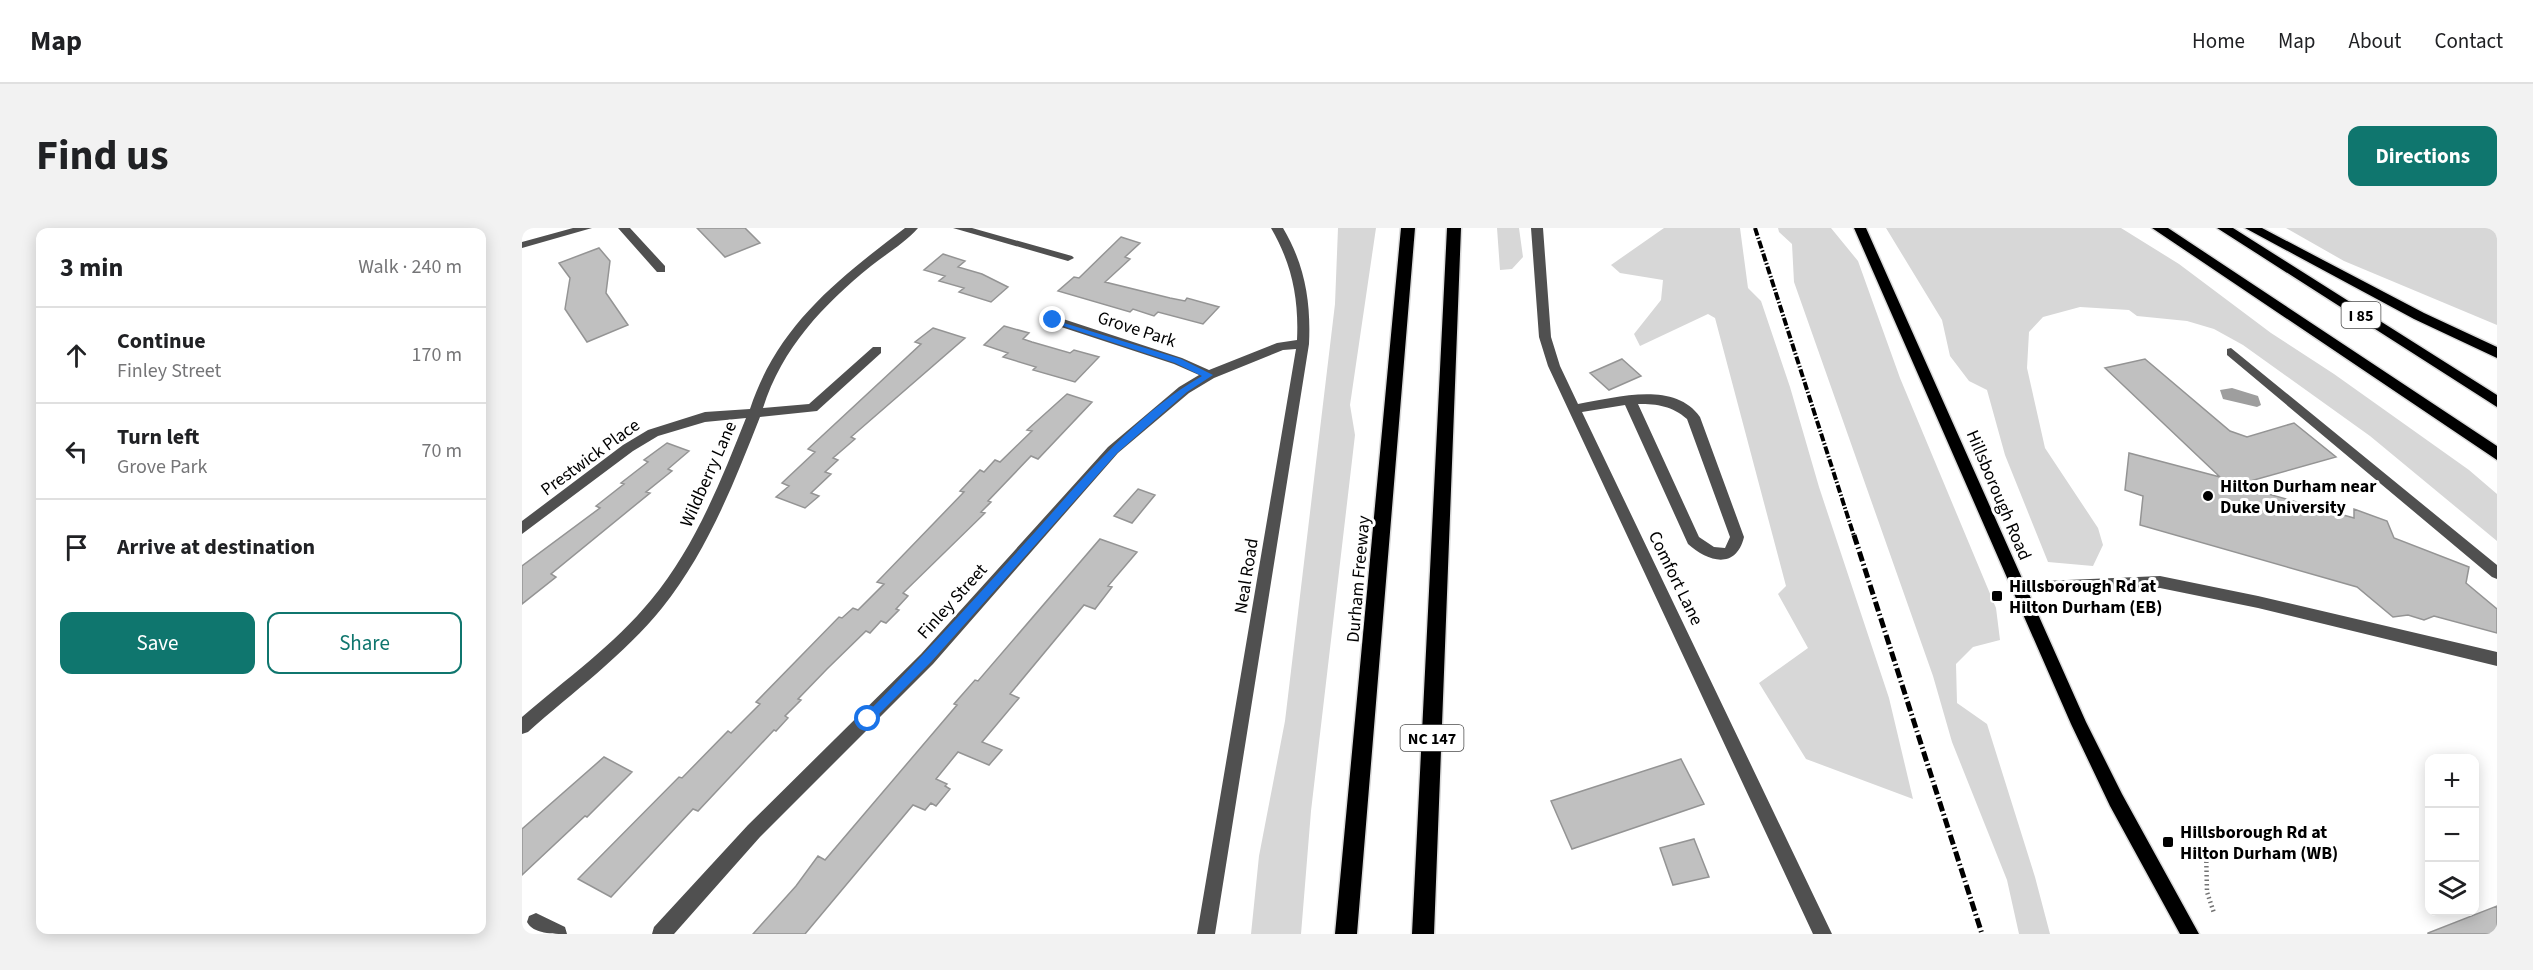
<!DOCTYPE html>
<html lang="en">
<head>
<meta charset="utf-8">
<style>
  body { margin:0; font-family:"Source Sans 3",sans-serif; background:#f2f2f2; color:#202124 }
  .controls { position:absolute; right:18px; bottom:18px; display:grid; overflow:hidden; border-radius:12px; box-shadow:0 3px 15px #0003 }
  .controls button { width:54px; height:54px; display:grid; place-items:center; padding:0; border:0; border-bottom:2px solid #e0e0e0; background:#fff; color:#202124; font:30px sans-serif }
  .stop { position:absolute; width:18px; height:18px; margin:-14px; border:4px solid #1a73e8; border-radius:50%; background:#fff }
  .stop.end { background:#1a73e8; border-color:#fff; box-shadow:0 2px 6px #0008 }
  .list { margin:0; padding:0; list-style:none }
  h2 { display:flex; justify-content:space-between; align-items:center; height:78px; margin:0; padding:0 24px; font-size:26px }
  h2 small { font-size:20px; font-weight:400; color:#757577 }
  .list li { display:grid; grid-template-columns:39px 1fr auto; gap:18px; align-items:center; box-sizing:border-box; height:96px; padding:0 24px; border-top:2px solid #e0e0e0 }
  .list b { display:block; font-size:22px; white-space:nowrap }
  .list p { margin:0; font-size:20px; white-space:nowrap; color:#757577 }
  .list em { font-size:20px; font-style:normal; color:#757577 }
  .actions { display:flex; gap:12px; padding:18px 24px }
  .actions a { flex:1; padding:14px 0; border:2px solid #0f766e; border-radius:12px; text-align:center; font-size:21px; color:#0f766e }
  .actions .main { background:#0f766e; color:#fff }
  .icon { flex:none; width:33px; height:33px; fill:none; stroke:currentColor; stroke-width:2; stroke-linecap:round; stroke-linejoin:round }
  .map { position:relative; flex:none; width:1975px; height:706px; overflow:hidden; border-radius:12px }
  header { display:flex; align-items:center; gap:36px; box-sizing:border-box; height:84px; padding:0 30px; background:#fff; border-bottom:2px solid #e0e0e0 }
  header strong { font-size:28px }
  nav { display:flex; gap:33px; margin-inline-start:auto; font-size:21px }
  .intro { display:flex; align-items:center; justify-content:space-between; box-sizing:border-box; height:144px; padding:0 36px }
  h1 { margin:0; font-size:42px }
  .button { padding:15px 27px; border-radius:12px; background:#0f766e; color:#fff; font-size:21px; font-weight:700 }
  main { display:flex; gap:36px; padding:0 36px }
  aside { flex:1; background:#fff; border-radius:12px; box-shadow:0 3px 15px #0003 }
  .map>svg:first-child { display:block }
  .green { fill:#d7d7d7 }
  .water { fill:#9e9e9e }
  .building { fill:#c0c0c0; stroke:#949494; stroke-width:1.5 }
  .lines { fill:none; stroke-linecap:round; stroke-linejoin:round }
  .major-casing { stroke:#dbdbdb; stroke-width:3 }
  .highway-casing { stroke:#dbdbdb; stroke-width:3 }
  .path { stroke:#727272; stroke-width:4.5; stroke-dasharray:1.5 3; stroke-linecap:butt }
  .minor { fill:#505050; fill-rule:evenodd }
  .major { fill:#000; fill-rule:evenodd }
  .highway { fill:#000; fill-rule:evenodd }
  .rail-far1 { stroke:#000; stroke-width:4; stroke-dasharray:8 2 1.5 2; stroke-linecap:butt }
  .rail { stroke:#000; stroke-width:5; stroke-dasharray:10 3 1.5 3; stroke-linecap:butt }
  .route { fill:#1a73e8 }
  .poi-dot { fill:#000; stroke:#fff; stroke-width:2 }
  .labels { text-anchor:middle; stroke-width:6; stroke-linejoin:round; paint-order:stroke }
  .shield { fill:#fff; stroke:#4c4c4c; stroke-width:1.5 }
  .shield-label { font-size:16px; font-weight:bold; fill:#000 }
  .street-label { font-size:18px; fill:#000; stroke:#fff }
  .poi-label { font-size:18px; font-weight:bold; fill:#000; stroke:#fff; text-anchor:start }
</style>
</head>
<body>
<header>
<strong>Map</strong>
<nav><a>Home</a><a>Map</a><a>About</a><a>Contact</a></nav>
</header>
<div class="intro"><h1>Find us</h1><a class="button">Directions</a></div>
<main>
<aside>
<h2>3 min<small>Walk · 240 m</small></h2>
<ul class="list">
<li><svg class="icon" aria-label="ahead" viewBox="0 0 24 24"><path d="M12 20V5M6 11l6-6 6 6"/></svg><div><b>Continue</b><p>Finley Street</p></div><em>170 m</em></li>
<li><svg class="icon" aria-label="left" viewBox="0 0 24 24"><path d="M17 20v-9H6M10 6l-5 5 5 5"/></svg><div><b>Turn left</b><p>Grove Park</p></div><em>70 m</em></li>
<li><svg class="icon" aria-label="arrive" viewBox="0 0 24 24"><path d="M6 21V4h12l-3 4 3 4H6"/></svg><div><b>Arrive at destination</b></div></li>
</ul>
<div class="actions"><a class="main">Save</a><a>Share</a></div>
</aside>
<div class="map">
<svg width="1975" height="706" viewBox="0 0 1975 706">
  <rect width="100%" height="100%" fill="#fff"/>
  <!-- green -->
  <path class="green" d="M816,0H854L828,177L833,207L789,583L779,706H729L737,628L763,493L813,76Z
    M975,0H997L1001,29L990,41L978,42Z
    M1142,0H1218L1226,60L1239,73L1268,159L1297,259L1367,470L1391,571L1284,531L1237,455L1286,420L1256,366L1264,358L1193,90L1186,86L1118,118L1112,106L1139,72L1141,52L1098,45L1089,37Z
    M1256,0H1309L1336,33L1378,150L1474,380L1478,412L1451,419L1434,436L1435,475L1465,496L1513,649L1528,706H1497L1485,652L1430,514L1411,448L1272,54L1270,16L1257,4Z
    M1364,0H1599L1657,36L1749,105L1812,146L1947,242L1975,266V313L1848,208L1721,117L1692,101L1665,93L1615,88L1607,82L1558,79L1521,89L1507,104L1505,140L1523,220L1576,300L1581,317L1571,338L1526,334L1483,227L1465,162L1447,153L1428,128L1420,92Z
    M1764,0H1975V97L1822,33Z"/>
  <!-- water -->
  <path class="water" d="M1710,160L1736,168L1739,177L1735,179L1701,171L1698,162Z"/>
  <!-- building -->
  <path class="building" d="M175,0H223L238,15L203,29Z
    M599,9L618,15L603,29L608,31L583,54L648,70L663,73L665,70L697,79L681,96L636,84L632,88L611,81L608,84L536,63L552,49L557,50Z
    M77,20L88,33L84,65L106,97L65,114L43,81L48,50L37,35Z
    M421,26L443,33L436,39L460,46L486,59L469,74L437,64L442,60L417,53L423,48L402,42Z
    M482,98L507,105L501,111L510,114L548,125L552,122L577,129L553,154L511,142L514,139L481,129L486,125L462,117Z
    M411,100L443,110L329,209L333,211L311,230L316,232L303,244L309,246L289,265L297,268L283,280L254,269L267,258L260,255L293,224L286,221L399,116L393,114Z
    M1100,131L1119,148L1087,162L1068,145Z
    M1623,131L1708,203L1725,209L1772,195L1814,229L1714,257L1832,290V281L1865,293L1872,310L1947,339L1944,355L1975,381V405L1912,388L1902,392L1886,387L1871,389L1835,359L1618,297L1621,268L1603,262L1607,225L1698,249L1583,140Z
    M545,166L570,174L516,231L509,228L466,273L469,274L459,284L463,285L381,365L386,368L374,381L377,382L364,395L359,393L348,405L344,403L305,441L276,471L279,472L263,488L266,490L254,503L252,502L176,583L171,581L89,669L56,651L157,549L160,550L206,503L209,505L238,476L234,474L317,389L320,390L331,380L336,382L362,356L355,354L442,264L438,263L458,242L462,244L473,232L478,234L510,203L505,202Z
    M145,215L167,223L146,241L150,243L124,264L128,265L29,346L34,349L0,376V338L78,280L74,278L102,256L99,255L126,234L122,232Z
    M616,261L633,267L610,295L592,288Z
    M578,311L615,324L586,358L590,359L573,381L562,377L488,466L497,470L460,514L480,522L467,537L436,524L414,551L425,556L423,558L428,561L414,578L409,575L403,582L391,577L283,706H231L274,658L296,628L303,632L435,477L432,476L453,452L456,453Z
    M82,529L110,544L65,589L63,588L0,647V601Z
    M1159,531L1182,576L1050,621L1029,573Z
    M1172,611L1187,649L1151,657L1138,620Z
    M1975,678V706H1906V705Z"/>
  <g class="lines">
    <!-- major casing -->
    <g class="major-casing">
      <path id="major" d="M1332,0H1344L1564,494L1600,566L1677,706H1658L1588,578L1549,496Z"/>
    </g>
    <!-- highway casing -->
    <g class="highway-casing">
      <path id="highway" d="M879,0H893L835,706H813Z
        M925,0H939L912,706H890Z
        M1630,0H1646L1975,218V232Z
        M1695,0H1711L1975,167V179Z
        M1723,0H1740L1902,85L1975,119V130L1892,91Z"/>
    </g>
    <!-- path -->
    <path class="path" d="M1684,620L1685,664L1692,685"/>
    <!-- minor -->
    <path class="minor" d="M51,0H70L0,20V14Z
      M96,0H108L143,38V44H135Z
      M383,0H396C383,15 364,26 349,38C301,77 260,120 241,180L287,176L351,119H359V125L295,183L238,189C212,255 185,324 140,380C102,427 51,464 6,504L0,506V489C44,451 92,417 129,372C173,319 199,253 224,190L183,194L136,208L111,223L0,306V293L101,217L126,202L183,184L228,181C255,98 316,51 383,0Z
      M431,0H450L550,28L552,30L546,33Z
      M749,0H761C783,37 789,74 787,116L693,706H675L774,121L761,122L692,150L667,165L596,225L411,436L238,609L152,706H130L132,699L226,597L399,426L586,219L657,159L677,147L652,136L527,95V89H535L660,130L687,142L755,115L775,112C777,71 770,36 749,0Z
      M1009,0H1021L1029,109L1038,138L1056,176C1093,170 1152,152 1178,189L1222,309C1214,342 1186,334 1166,316L1103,177L1060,184L1310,706H1291L1026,138L1017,109ZM1116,176C1136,176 1150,178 1165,191L1208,309L1203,320L1192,319L1177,309Z
      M1709,120L1975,337V351L1970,349L1705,127V121Z
      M1638,348L1736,368L1975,424V438L1736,380L1638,360L1496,366L1491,364L1488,360L1491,356L1496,354Z
      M14,685L43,699L45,706C31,706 11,706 5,694L7,688Z"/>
    <!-- major -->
    <use href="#major" class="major"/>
    <!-- highway -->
    <use href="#highway" class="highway"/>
    <!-- rail-far1 -->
    <path class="rail-far1" d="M1233,0L1332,308"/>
    <!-- rail -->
    <path class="rail" d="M1332,307L1460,706"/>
  </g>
  <!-- route -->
  <path class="route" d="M529,91L659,131L691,147L665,164L595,225L409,434L349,494H342V488C401,428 457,366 514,303C564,247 614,186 680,148L653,135L529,94Z"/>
  <!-- markers -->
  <g class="poi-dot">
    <circle cx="1686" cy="268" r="6"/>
    <rect x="1469" y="362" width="12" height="12" rx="3"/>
    <rect x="1640" y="608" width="12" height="12" rx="3"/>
  </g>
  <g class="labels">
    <!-- shield labels -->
    <g class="shield">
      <rect x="1819.5" y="74" width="39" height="26" rx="4.5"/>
      <rect x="878.5" y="497" width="63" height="26" rx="4.5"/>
    </g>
    <g class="shield-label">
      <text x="1839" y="93">I 85</text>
      <text x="910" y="516">NC 147</text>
    </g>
    <!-- street labels -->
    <g class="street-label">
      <text transform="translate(615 101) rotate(18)" y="6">Grove Park</text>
      <text transform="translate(68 229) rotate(-36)" y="6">Prestwick Place</text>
      <text transform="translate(186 246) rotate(-66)" y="6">Wildberry Lane</text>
      <text transform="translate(1477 267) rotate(67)" y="6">Hillsborough Road</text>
      <text transform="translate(724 348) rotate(-81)" y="6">Neal Road</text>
      <text transform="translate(1154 350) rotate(64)" y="6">Comfort Lane</text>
      <text transform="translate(836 351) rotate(-85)" y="6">Durham Freeway</text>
      <text transform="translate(430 373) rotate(-48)" y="6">Finley Street</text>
    </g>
    <!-- poi labels -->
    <g class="poi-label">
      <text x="1698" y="264">Hilton Durham near<tspan x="1698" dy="21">Duke University</tspan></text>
      <text x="1487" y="364">Hillsborough Rd at<tspan x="1487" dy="21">Hilton Durham (EB)</tspan></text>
      <text x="1658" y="610">Hillsborough Rd at<tspan x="1658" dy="21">Hilton Durham (WB)</tspan></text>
    </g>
  </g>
</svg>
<div class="controls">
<button>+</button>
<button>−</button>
<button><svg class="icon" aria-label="layers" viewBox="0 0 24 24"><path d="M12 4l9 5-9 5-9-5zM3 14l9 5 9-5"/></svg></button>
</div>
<div class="stop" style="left:346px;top:491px"></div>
<div class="stop end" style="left:531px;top:92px"></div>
</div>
</main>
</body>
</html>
